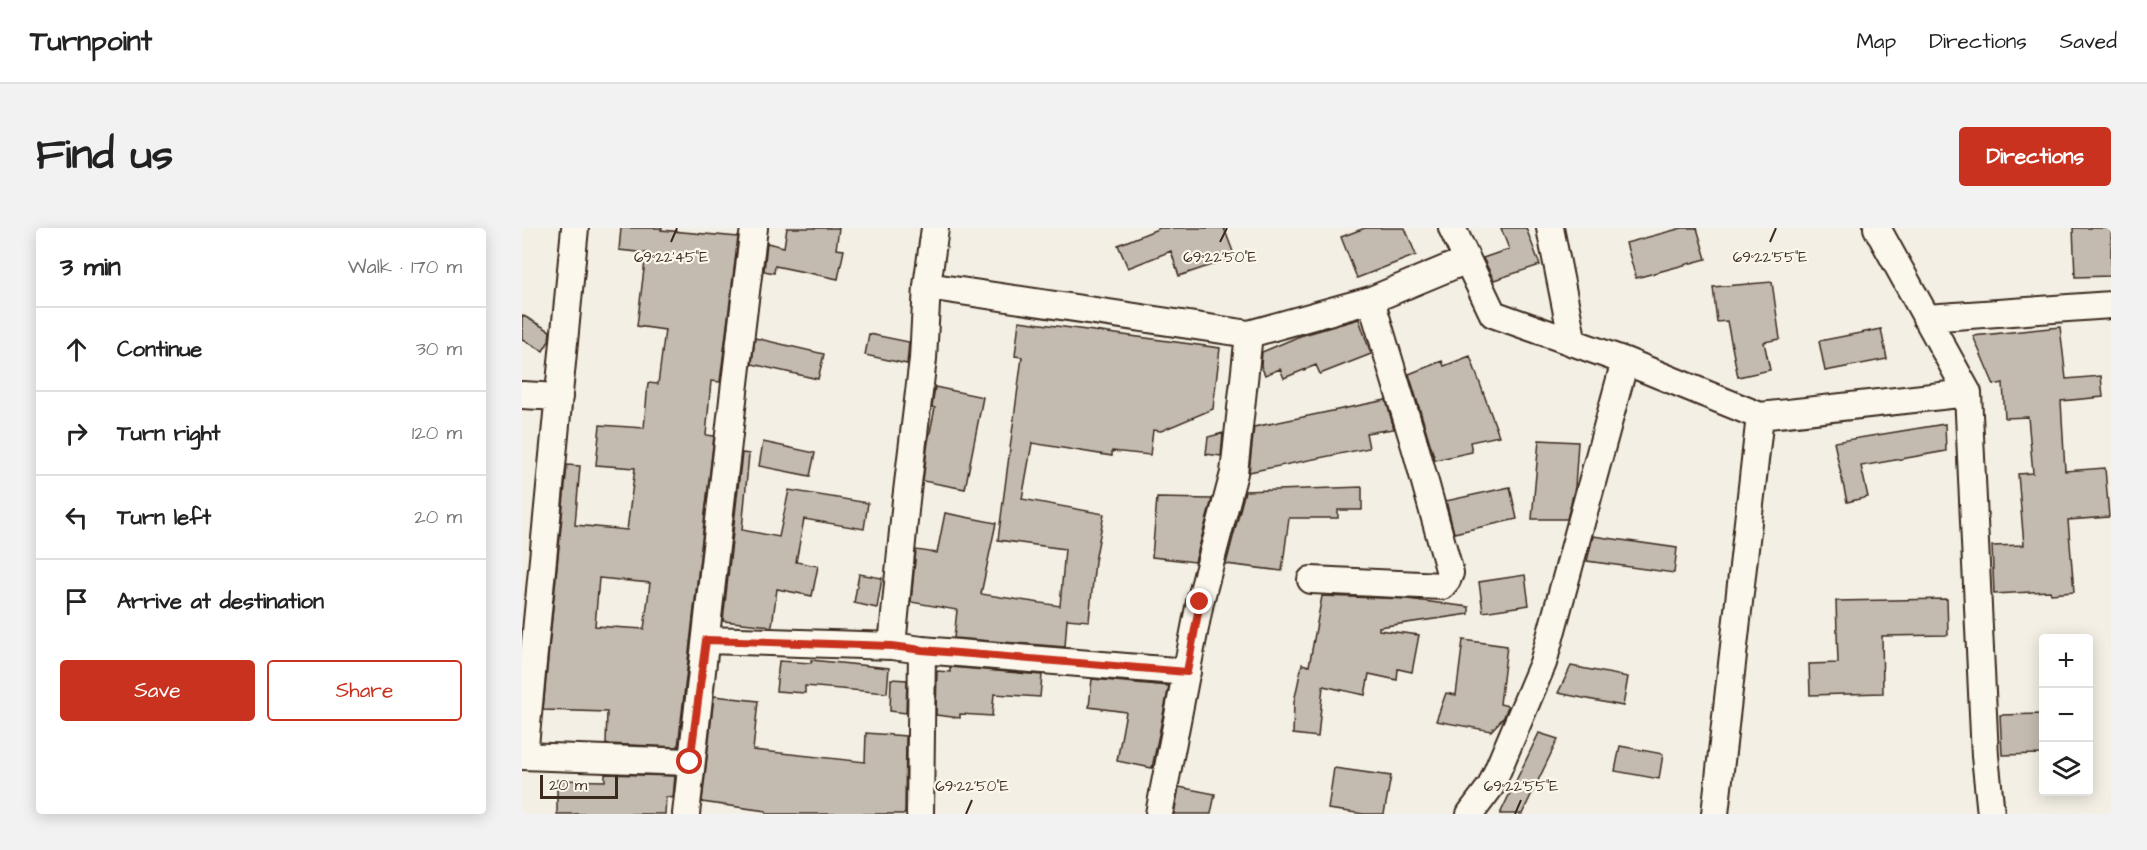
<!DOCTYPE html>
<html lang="en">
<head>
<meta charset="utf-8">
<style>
  body { margin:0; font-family:"Architects Daughter",sans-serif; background:#f2f2f2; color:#222 }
  .controls { position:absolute; right:18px; bottom:18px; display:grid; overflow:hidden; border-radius:6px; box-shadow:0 3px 15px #0003 }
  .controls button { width:54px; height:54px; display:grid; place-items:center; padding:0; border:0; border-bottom:2px solid #e0e0e0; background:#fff; color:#222; font:30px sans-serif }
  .scale { position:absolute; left:18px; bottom:15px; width:78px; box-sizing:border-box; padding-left:6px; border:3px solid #3b2a1e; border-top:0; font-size:16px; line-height:21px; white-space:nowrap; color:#3b2a1e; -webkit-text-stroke:4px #fbf7ec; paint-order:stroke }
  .stop { position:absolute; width:18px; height:18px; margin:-14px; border:4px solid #c8321e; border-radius:50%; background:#fff }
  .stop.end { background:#c8321e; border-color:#fff; box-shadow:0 2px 6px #0008 }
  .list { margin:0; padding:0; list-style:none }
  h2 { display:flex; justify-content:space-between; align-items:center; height:78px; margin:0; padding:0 24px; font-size:26px }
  h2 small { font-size:20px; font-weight:400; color:#767676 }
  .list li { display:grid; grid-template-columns:39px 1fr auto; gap:18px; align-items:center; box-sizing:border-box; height:84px; padding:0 24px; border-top:2px solid #e0e0e0 }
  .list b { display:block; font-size:22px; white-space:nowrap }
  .list em { font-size:20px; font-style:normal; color:#767676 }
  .actions { display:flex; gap:12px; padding:18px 24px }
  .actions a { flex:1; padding:14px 0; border:2px solid #c8321e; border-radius:6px; text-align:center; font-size:21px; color:#c8321e }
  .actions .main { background:#c8321e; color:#fff }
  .icon { flex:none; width:33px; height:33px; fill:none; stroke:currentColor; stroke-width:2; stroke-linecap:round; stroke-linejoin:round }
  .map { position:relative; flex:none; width:1589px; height:586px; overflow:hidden; border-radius:6px }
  header { display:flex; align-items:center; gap:36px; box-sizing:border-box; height:84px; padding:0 30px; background:#fff; border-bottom:2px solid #e0e0e0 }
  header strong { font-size:28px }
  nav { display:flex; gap:33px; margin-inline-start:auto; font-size:21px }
  .intro { display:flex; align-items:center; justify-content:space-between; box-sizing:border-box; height:144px; padding:0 36px }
  h1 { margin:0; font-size:42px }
  .button { padding:15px 27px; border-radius:6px; background:#c8321e; color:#fff; font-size:21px; font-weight:700 }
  main { display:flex; gap:36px; padding:0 36px }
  aside { flex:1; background:#fff; border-radius:6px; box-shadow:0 3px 15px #0003 }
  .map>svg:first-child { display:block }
  .building { fill:#c3bbb0; stroke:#3b2a1e; stroke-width:1.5; fill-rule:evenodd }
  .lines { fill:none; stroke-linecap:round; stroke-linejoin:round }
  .street-casing { stroke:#3b2a1e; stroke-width:30 }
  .street { stroke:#fbf7ec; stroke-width:26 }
  .route { stroke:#c8321e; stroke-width:8 }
  .ticks { fill:none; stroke:#3b2a1e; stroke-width:2 }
  .ticks-label { font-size:15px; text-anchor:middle; fill:#3b2a1e; stroke:#fbf7ec; stroke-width:4.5; stroke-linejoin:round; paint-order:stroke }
</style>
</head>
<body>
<header>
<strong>Turnpoint</strong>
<nav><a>Map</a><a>Directions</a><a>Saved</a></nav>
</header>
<div class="intro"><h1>Find us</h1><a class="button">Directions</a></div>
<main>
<aside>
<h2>3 min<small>Walk · 170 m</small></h2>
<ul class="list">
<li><svg class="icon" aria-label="ahead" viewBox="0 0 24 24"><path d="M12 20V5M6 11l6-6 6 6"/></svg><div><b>Continue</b></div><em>30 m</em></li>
<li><svg class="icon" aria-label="right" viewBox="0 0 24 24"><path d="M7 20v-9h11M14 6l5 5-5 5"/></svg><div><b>Turn right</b></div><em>120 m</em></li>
<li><svg class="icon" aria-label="left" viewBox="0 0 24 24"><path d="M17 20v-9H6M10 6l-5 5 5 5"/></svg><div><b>Turn left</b></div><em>20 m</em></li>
<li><svg class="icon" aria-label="arrive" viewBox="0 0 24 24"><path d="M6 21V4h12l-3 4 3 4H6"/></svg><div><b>Arrive at destination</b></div></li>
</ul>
<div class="actions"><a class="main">Save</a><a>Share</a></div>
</aside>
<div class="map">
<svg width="1589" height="586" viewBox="0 0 1589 586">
  <rect width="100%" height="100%" fill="#f3efe4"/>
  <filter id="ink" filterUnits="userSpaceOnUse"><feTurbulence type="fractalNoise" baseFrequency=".0167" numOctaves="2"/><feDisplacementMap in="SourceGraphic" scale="12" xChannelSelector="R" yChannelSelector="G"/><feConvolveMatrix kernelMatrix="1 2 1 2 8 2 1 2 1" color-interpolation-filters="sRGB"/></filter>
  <g filter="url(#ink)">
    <!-- building -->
    <path class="building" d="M99,0H140L139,2L216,9L198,154L189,153L184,207L192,208L156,519L84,516L85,484L21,482L45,237L58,238L53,297L105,302L113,240L74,237L78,197L122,200L126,155L136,156L143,102L115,98L124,25L97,22ZM77,350L128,355L122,401L73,398Z
      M265,0H317L314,21L322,22L316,51L253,38L252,45L242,43L245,15L262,19Z
      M638,0H702L713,29L657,48L649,23L606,40L596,17Z
      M843,0H883L894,27L835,50L819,9Z
      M979,0H1004L1018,37L972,52L961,30L987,21Z
      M1160,0H1175L1184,31L1114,50L1104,15Z
      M1551,0H1589V48L1553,49Z
      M1250,54L1258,111L1242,114L1248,142L1216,149L1205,93L1195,94L1191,59Z
      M0,87L28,103L27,113L21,123L0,111Z
      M837,91L849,126L798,146L794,137L762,150L758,141L743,147L739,138L740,124L778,108Z
      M497,93L698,120L691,181L639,203L631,202L628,227L590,223V228L510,215L500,271L582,286L573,333L567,393L545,391L543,419L432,410L435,382L389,374L394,322L415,325L423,285L474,295L459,366L538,378L543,321L476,312L500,129L493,128Z
      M1538,99L1544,151L1579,148L1581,169L1539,173L1543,243L1583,240L1587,289L1546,292L1552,364L1529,366L1528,363L1472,366L1470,318L1502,317L1496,246L1511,245L1506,189L1483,190L1481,155L1472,157L1451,108Z
      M1359,101L1365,131L1303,143L1297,113Z
      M347,106L387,114L385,136L343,127Z
      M233,110L302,126L296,151L230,136Z
      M948,128L977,208L948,214L950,224L913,232L887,146L920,133L922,138Z
      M413,159L461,169L443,261L401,253L406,214L413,180L410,179Z
      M864,172L872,201L844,205L847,220L727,244L732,199Z
      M1423,196L1424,223L1339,238L1346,269L1325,274L1312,214Z
      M701,205L699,228L684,226L686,209Z
      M1017,212L1056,214L1053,259L1045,291H1010Z
      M241,214L293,225L288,248L237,238Z
      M220,225L227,226L220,302L257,309L267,262L346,275L342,301L282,291L274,334L296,338L290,368L255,361L250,398L201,393Z
      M840,259V282H816V290H767L760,343L704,336L723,263Z
      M988,259L995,291L932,305L924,273Z
      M635,270L690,271L673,334L630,329Z
      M1071,308L1155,320L1152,345L1065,333Z
      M337,346L360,350L355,380L332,375Z
      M1003,347L1007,377L961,384L957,354Z
      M800,368L885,371L947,379V386L857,399V402L897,407L890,444L876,441L875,452L847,446L843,467L801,458L796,509L771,506L772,474L780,436L787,438Z
      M1425,371L1426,407L1360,408L1361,465L1288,467L1287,436L1316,435L1314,373Z
      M941,412L985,418L978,476L986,478L982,489L969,503L914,493L924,465L934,467Z
      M289,432L367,440L365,465L283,458V465L254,463L257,433L289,435Z
      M1049,438L1106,449L1101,478L1036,465Z
      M428,439L520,447L518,469L472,466L470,488L438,486V490L414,487L415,443L428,444Z
      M369,451L385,452L384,485L368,483Z
      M570,451L647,458L630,540L595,533L604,484L567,479Z
      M192,468L236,473L231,522L343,534L344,505L384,508L383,586H244V583L180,574Z
      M1521,486V526L1480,527L1478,487Z
      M1017,505L1036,511L1000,586H978Z
      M1098,518L1141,526L1137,551L1093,543Z
      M812,540L869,548L862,586H842L806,581Z
      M83,546L153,548L151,570L144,569L143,586H35V552L83,553Z
      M657,559L693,566L689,586H652Z"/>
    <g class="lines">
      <!-- street casing -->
      <g class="street-casing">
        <path id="street" d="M930,0L971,86L1103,133L1238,188L1446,165
          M1028,0L1051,115
          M1355,0L1446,165L1463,528L1469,586
          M405,58L727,106L849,72L945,32
          M1404,90L1589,77
          M0,167L37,169
          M789,352L920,358L925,352L928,345L895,225L849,72
          M184,412L370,418L400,422L665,444
          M370,418L384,272L401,131L405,58L413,0
          M0,528L168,534
          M2,528L53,0
          M164,586C186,391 207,195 232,0
          M398,586L400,422
          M637,586L678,374L712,245L727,106
          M948,586L969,558L1021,435L1103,133
          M1193,586L1238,188"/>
      </g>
      <!-- street -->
      <use href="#street" class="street"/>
    </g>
  </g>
  <g class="lines" filter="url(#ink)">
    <!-- route -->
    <path class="route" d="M168,534L184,412L370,418L400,422L665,444L678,374"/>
  </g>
  <!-- ticks -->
  <path class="ticks" d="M149,14L155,0M698,14L705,0M1248,14L1254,0M444,586L450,572M993,586L999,572"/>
  <g class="ticks-label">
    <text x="149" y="34">69°22'45"E</text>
    <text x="698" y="34">69°22'50"E</text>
    <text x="1248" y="34">69°22'55"E</text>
    <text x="450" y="563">69°22'50"E</text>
    <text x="999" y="563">69°22'55"E</text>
  </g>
</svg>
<div class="controls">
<button>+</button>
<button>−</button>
<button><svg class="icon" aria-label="layers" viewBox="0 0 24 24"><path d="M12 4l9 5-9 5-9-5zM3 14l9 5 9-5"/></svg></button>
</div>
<div class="scale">20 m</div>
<div class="stop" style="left:168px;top:534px"></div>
<div class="stop end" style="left:678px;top:374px"></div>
</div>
</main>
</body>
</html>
